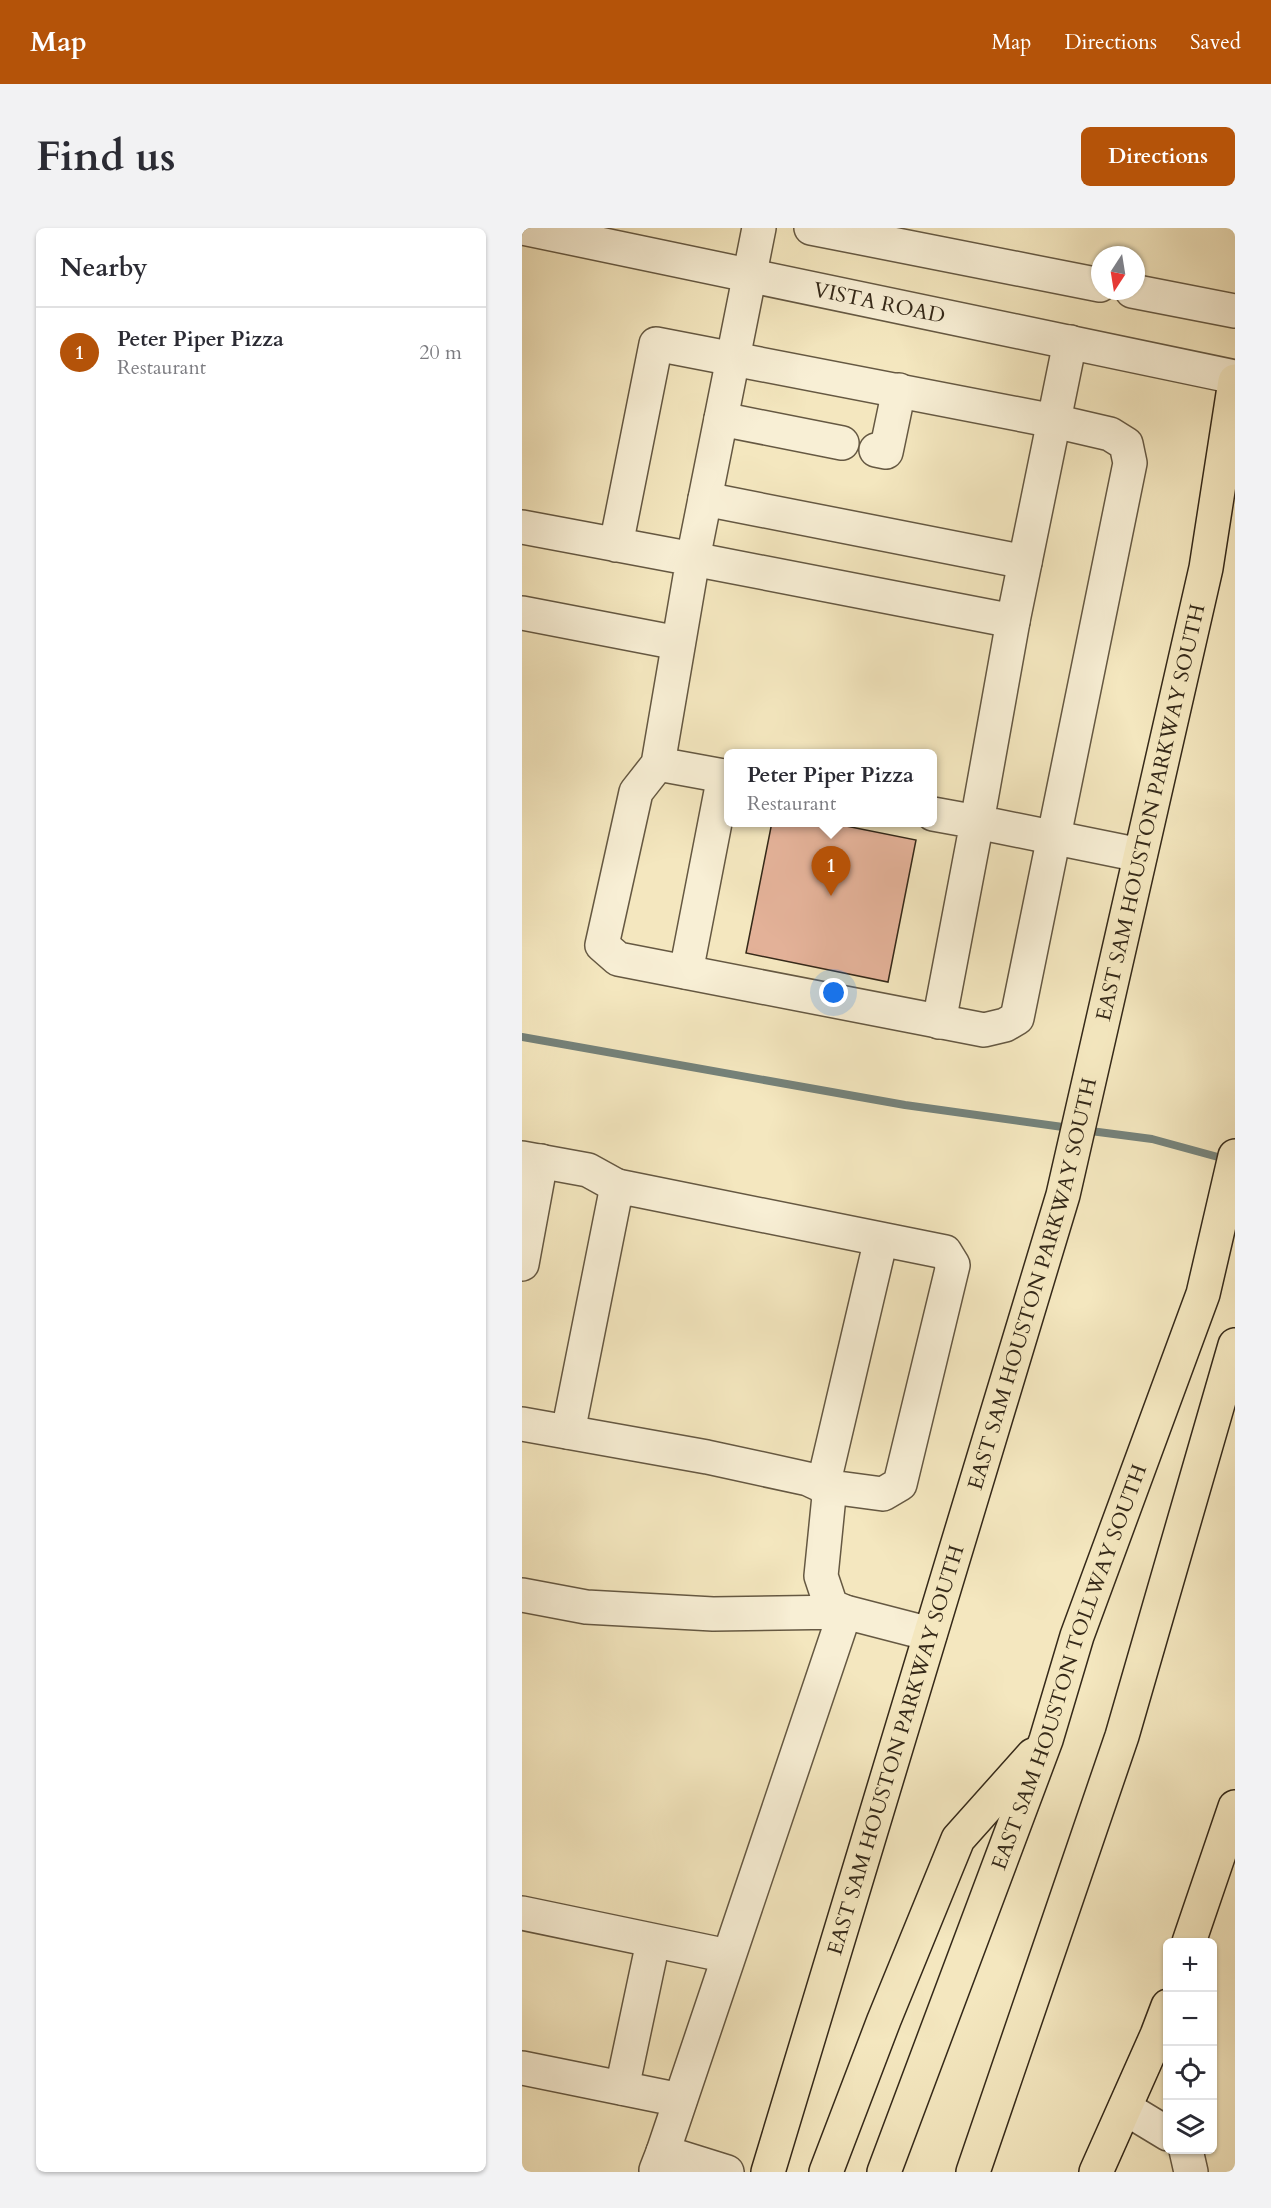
<!DOCTYPE html>
<html lang="en">
<head>
<meta charset="utf-8">
<style>
  body { margin:0; font-family:Cardo,serif; background:#f2f2f3; color:#2b2b33 }
  .controls { position:absolute; right:18px; bottom:18px; display:grid; overflow:hidden; border-radius:9px; box-shadow:0 2px 4px #0004 }
  .controls button { width:54px; height:54px; display:grid; place-items:center; padding:0; border:0; border-bottom:2px solid #e1e1e2; background:#fff; color:#2b2b33; font:30px sans-serif }
  .compass { position:absolute; left:569px; top:18px; width:54px; height:54px; border-radius:50%; background:#fff; box-shadow:0 2px 4px #0004; rotate:192deg }
  .you { position:absolute; left:312px; top:765px; width:21px; height:21px; margin:-15px; border:4px solid #fff; border-radius:50%; background:#1a73e8; box-shadow:0 0 0 9px #1a73e833 }
  .badge { display:grid; place-items:center; width:39px; height:39px; border-radius:50%; background:#b45309; color:#fff; font-size:20px; font-weight:700 }
  .pin { position:absolute; translate:-50% -50px; filter:drop-shadow(0 2px 3px #0008) }
  .pin::after { content:''; position:absolute; top:32px; width:21px; height:18px; background:inherit; clip-path:polygon(0 0,100% 0,50% 100%) }
  .popup { position:absolute; left:202px; top:521px; width:213px; height:78px; box-sizing:border-box; display:grid; place-content:center; border-radius:9px; background:#fff; filter:drop-shadow(0 2px 4px #0005); font-size:20px; white-space:nowrap; color:#7c7c81 }
  .popup b { font-size:22px; color:#2b2b33 }
  .popup::after { content:''; position:absolute; left:50%; top:100%; margin-left:-12px; border:12px solid transparent; border-top-color:#fff }
  .list { margin:0; padding:0; list-style:none }
  h2 { display:flex; justify-content:space-between; align-items:center; height:78px; margin:0; padding:0 24px; font-size:26px }
  h2 small { font-size:20px; font-weight:400; color:#7c7c81 }
  .list li { display:grid; grid-template-columns:39px 1fr auto; gap:18px; align-items:center; box-sizing:border-box; height:90px; padding:0 24px; border-top:2px solid #e1e1e2 }
  .list b { display:block; font-size:22px; white-space:nowrap }
  .list p { margin:0; font-size:20px; white-space:nowrap; color:#7c7c81 }
  .list em { font-size:20px; font-style:normal; color:#7c7c81 }
  .icon { flex:none; width:33px; height:33px; fill:none; stroke:currentColor; stroke-width:2; stroke-linecap:round; stroke-linejoin:round }
  .map { position:relative; flex:none; width:713px; height:1944px; overflow:hidden; border-radius:9px }
  header { display:flex; align-items:center; gap:36px; box-sizing:border-box; height:84px; padding:0 30px; background:#b45309; color:#fff }
  header strong { font-size:28px }
  nav { display:flex; gap:33px; margin-inline-start:auto; font-size:21px }
  .intro { display:flex; align-items:center; justify-content:space-between; box-sizing:border-box; height:144px; padding:0 36px }
  h1 { margin:0; font-size:42px }
  .button { padding:15px 27px; border-radius:9px; background:#b45309; color:#fff; font-size:21px; font-weight:700 }
  main { display:flex; gap:36px; padding:0 36px }
  aside { flex:1; background:#fff; border-radius:9px; box-shadow:0 2px 4px #0004 }
  .map>svg:first-child { display:block }
  .lines { fill:none; stroke-linecap:round; stroke-linejoin:round }
  .stream { stroke:#75827a; stroke-width:8 }
  .building { fill:#e4b299; stroke:#352919; stroke-width:1.5 }
  .minor-casing { stroke:#655842; stroke-width:36 }
  .major-casing { stroke:#352919; stroke-width:36 }
  .highway-casing { stroke:#352919; stroke-width:36 }
  .minor { stroke:#f8efd5; stroke-width:33 }
  .major { stroke:#f4e7bf; stroke-width:33 }
  .highway { stroke:#f4e7bf; stroke-width:33 }
  .labels { text-anchor:middle; stroke-width:6; stroke-linejoin:round; paint-order:stroke }
  .street-label { font-size:21px; fill:#352919; stroke:#f8efd5 }
</style>
</head>
<body>
<header>
<strong>Map</strong>
<nav><a>Map</a><a>Directions</a><a>Saved</a></nav>
</header>
<div class="intro"><h1>Find us</h1><a class="button">Directions</a></div>
<main>
<aside>
<h2>Nearby<small></small></h2>
<ul class="list">
<li><span class="badge">1</span><div><b>Peter Piper Pizza</b><p>Restaurant</p></div><em>20 m</em></li>
</ul>
</aside>
<div class="map">
<svg width="713" height="1944" viewBox="0 0 713 1944">
  <rect width="100%" height="100%" fill="#f4e7bf"/>
  <filter id="stains"><feTurbulence type="fractalNoise" baseFrequency=".00333" numOctaves="4"/><feColorMatrix values="0 0 0 0 .2 0 0 0 0 .09 0 0 0 0 .02 0 0 0 .5 -.17"/></filter>
  <radialGradient id="worn" r=".72"><stop offset=".6" stop-color="#630" stop-opacity="0"/><stop offset="1" stop-color="#630" stop-opacity=".3"/></radialGradient>
  <g class="lines">
    <!-- stream -->
    <path class="stream" d="M0,809L383,877L548,900
      M561,902L630,911L707,932"/>
  </g>
  <!-- building -->
  <path class="building" d="M250,594H304L394,612L366,754L224,725Z"/>
  <g class="lines">
    <!-- minor casing -->
    <g class="minor-casing">
      <g id="minor">
        <path id="s1" d="M1,0L713,149"/>
        <path d="M237,0L171,331L491,393"/>
        <path d="M289,0L578,57"/>
        <path d="M610,63L713,83"/>
        <path d="M548,114L491,393L455,594L618,627"/>
        <path d="M199,191L320,215"/>
        <path d="M354,222L364,224L377,162"/>
        <path d="M183,271L503,334"/>
        <path d="M0,299L171,331L136,536L114,564L80,717L96,731L462,802L483,797L495,790L608,235L604,216L588,206L532,193L134,116L94,317"/>
        <path d="M0,385L156,415"/>
        <path d="M136,536L207,549"/>
        <path d="M411,586L455,594L417,794"/>
        <path d="M164,744L202,548"/>
        <path d="M0,930L66,942L95,958"/>
        <path d="M0,1036L19,933"/>
        <path d="M0,1196L185,1229L286,1251L301,1258L307,1268L299,1348L309,1378L323,1384L408,1406"/>
        <path d="M46,1204L95,958L423,1024L431,1037L378,1256L361,1266L301,1258L359,1011"/>
        <path d="M0,1367L64,1379L191,1386L323,1384L141,1924"/>
        <path d="M0,1685L206,1728"/>
        <path d="M0,1840L158,1872"/>
        <path d="M100,1860L131,1714"/>
        <path d="M603,1880L646,1906"/>
        <path d="M664,1922L669,1944"/>
        <path d="M134,1942L141,1924L205,1944"/>
      </g>
    </g>
    <!-- major casing -->
    <g class="major-casing">
      <g id="major">
        <path d="M667,1714L713,1579"/>
        <path id="s2" d="M246,1944L541,967L684,340L713,153"/>
        <path d="M574,1944L635,1807L646,1778"/>
      </g>
    </g>
    <!-- highway casing -->
    <g class="highway-casing">
      <g id="highway">
        <path d="M304,1944L362,1792L436,1611L511,1527"/>
        <path id="s3" d="M362,1944L524,1512L555,1408L681,1066L713,928"/>
        <path d="M451,1944L600,1508L713,1117"/>
      </g>
    </g>
    <!-- minor -->
    <use href="#minor" class="minor"/>
    <!-- major -->
    <use href="#major" class="major"/>
    <!-- highway -->
    <use href="#highway" class="highway"/>
  </g>
  <g class="labels">
    <!-- street labels -->
    <g class="street-label">
      <text dy="7" stroke="none"><textPath href="#s1" startOffset="364">VISTA ROAD</textPath></text>
      <text dy="7" stroke="none"><textPath href="#s2" startOffset="1413">EAST SAM HOUSTON PARKWAY SOUTH</textPath></text>
      <text dy="7" stroke="none"><textPath href="#s2" startOffset="927">EAST SAM HOUSTON PARKWAY SOUTH</textPath></text>
      <text dy="7" stroke="none"><textPath href="#s3" startOffset="538">EAST SAM HOUSTON TOLLWAY SOUTH</textPath></text>
      <text dy="7" stroke="none"><textPath href="#s2" startOffset="441">EAST SAM HOUSTON PARKWAY SOUTH</textPath></text>
    </g>
  </g>
  <rect width="100%" height="100%" filter="url(#stains)"/>
  <rect width="100%" height="100%" fill="url(#worn)"/>
</svg>
<div class="controls">
<button>+</button>
<button>−</button>
<button><svg class="icon" aria-label="locate" viewBox="0 0 24 24"><circle cx="12" cy="12" r="6"/><path d="M12 2v4M12 18v4M2 12h4M18 12h4"/></svg></button>
<button><svg class="icon" aria-label="layers" viewBox="0 0 24 24"><path d="M12 4l9 5-9 5-9-5zM3 14l9 5 9-5"/></svg></button>
</div>
<svg class="compass" viewBox="-18 -18 36 36"><path d="M0-13l5 13h-10z" fill="#e53935"/><path d="M0 13l5-13h-10z" fill="#7c7c81"/></svg>
<div class="you"></div>
<div class="pin badge" style="left:309px;top:668px">1</div>
<div class="popup"><b>Peter Piper Pizza</b>Restaurant</div>
</div>
</main>
</body>
</html>
